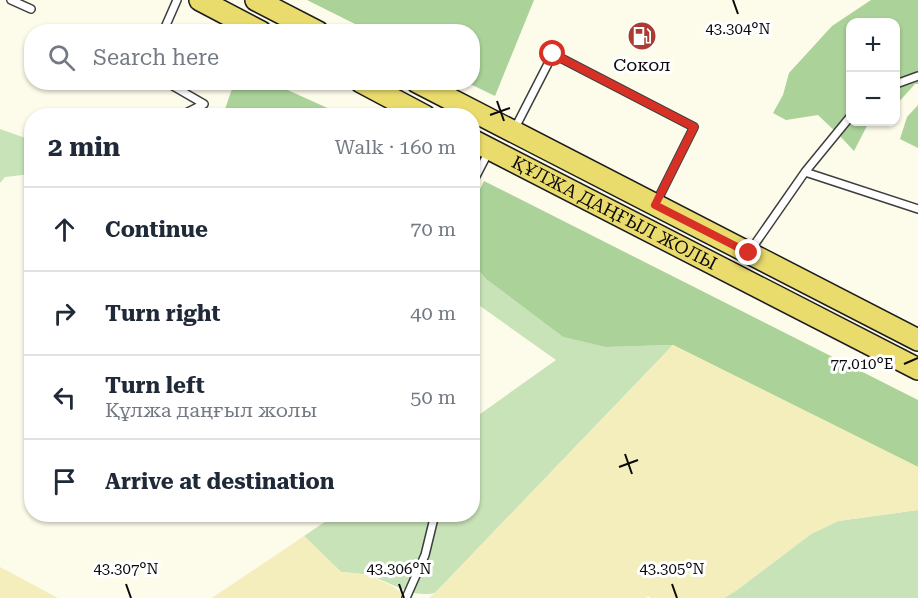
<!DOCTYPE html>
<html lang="en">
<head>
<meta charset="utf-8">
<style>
  body { margin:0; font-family:"Roboto Serif",serif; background:#f2f2f3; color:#1f2937 }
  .controls { position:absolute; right:18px; top:18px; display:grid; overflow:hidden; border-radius:12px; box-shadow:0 2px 4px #0004 }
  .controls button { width:54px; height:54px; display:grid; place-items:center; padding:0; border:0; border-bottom:2px solid #e0e1e3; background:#fff; color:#1f2937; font:30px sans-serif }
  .stop { position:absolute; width:18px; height:18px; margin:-14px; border:4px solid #d93025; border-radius:50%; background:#fff }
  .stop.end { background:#d93025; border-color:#fff; box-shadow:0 2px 6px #0008 }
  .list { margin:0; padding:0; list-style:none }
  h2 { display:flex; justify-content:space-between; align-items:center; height:78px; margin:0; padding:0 24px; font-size:26px }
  h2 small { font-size:20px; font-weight:400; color:#747a83 }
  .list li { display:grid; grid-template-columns:39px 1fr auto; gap:18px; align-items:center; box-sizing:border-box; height:84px; padding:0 24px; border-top:2px solid #e0e1e3 }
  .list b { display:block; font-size:22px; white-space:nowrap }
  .list p { margin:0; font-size:20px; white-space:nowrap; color:#747a83 }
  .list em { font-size:20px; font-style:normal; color:#747a83 }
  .icon { flex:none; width:33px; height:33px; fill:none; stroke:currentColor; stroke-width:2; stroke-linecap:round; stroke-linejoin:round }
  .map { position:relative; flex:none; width:918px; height:598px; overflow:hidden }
  .search { position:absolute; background:#fff; box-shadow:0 2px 4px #0004; left:24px; top:24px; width:456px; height:66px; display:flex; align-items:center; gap:15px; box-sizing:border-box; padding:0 21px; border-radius:24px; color:#747a83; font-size:22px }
  .panel { position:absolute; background:#fff; box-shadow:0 2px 4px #0004; left:24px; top:108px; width:456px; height:414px; border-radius:24px }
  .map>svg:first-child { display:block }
  .green { fill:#c8e3b8 }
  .forest { fill:#abd299 }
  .sand { fill:#f3eebb }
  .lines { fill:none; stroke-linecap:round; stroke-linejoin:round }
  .lane-casing { stroke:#3d3d3d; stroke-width:10 }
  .primary-casing { stroke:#1b1b1b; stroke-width:24 }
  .lane { stroke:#fff; stroke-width:7 }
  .primary { stroke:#eadb6d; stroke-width:21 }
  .route { stroke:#d93025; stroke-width:8 }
  .ticks { fill:none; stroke:#0a0a0a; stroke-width:2 }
  .labels { text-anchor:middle; stroke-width:6; stroke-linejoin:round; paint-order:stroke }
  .poi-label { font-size:18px; fill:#0a0a0a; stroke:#fff }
  .street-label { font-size:18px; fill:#0a0a0a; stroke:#fff }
  .ticks-label { font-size:15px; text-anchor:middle; fill:#0a0a0a; stroke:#fff; stroke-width:6; stroke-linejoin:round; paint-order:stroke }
</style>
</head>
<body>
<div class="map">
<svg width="918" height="598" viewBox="0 0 918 598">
  <rect width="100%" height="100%" fill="#fdfbea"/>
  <!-- green -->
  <path class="green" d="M0,129L31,140V174L5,177L0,183Z
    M473,264L486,279L563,337L605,347L673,345L435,593C414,598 395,585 374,577C363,573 352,573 341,572L304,536L335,515L472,514L473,419L556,360L473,301Z
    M918,510V598H724L737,590L811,534L838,521Z"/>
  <!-- forest -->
  <path class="forest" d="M307,0H534L495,96L468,83L472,82V32L369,31Z
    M871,0H918V84H915L896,105V22H850V122H869L854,151L839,135L818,115L786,120L773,113L783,95L789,73L832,26Z
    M234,83H272L343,115H223Z
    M918,105V148L900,139L907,117Z
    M484,181L918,400V467L673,345L605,347L563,337L486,279L473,264L472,205Z"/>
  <!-- sand -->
  <path class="sand" d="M673,345L918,467V510L838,521L811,534L737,590L724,598H651L648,596L646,598H429L435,593Z
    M304,536L341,572L363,574L375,578L392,586L410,598H212Z
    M0,567L58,598H0Z"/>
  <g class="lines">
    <!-- lane casing -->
    <g class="lane-casing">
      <path id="lane" d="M11,0L31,9
        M163,32L177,0
        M166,82L204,104L180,116
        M896,84L918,76
        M74,114L82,116
        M514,130L553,54L694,127L656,203
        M805,172L850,117
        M472,184L489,151
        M750,251L805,172L918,209
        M406,598L425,555L435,514"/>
    </g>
    <!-- primary casing -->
    <g class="primary-casing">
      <g id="primary">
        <path d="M200,0L261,32"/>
        <path d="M256,0L318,32"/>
        <path d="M361,82L425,116"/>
        <path d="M417,82L918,340"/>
        <path id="s1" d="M472,140L918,369"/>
      </g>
    </g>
    <!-- lane -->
    <use href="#lane" class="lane"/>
    <!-- primary -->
    <use href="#primary" class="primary"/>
  </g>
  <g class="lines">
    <!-- route -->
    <path class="route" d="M553,54L694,127L655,205L749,253"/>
  </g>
  <!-- ticks -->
  <path class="ticks" d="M733,0L738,14M497,101L504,121M490,115L510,108M904,364L918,358M625,454L632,474M619,467L638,460M126,584L131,598M399,584L404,598M672,584L677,598"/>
  <!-- icons -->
  <defs>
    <g id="fuel-disc" transform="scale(1.5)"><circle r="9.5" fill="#aa3c32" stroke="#fff"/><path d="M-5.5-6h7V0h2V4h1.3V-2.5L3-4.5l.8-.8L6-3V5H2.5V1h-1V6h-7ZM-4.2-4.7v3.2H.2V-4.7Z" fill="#fff"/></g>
  </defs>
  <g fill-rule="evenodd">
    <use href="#fuel-disc" x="642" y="36"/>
  </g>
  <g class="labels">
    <!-- poi labels -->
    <g class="poi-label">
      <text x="642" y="71">Сокол</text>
    </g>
    <!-- street labels -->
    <g class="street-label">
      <text dy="6" stroke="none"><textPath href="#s1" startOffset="160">ҚҰЛЖА ДАҢҒЫЛ ЖОЛЫ</textPath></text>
    </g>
  </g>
  <g class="ticks-label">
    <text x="738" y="34">43.304°N</text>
    <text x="862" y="369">77.010°E</text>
    <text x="126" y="574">43.307°N</text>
    <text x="399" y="574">43.306°N</text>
    <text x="672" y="574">43.305°N</text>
  </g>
</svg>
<div class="controls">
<button>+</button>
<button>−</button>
</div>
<div class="stop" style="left:553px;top:54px"></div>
<div class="stop end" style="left:749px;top:253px"></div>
<div class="search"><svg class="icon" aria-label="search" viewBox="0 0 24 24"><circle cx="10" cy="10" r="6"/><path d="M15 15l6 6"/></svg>Search here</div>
<section class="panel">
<h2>2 min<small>Walk · 160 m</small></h2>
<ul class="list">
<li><svg class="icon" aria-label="ahead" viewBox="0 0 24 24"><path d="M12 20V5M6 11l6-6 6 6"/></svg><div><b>Continue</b></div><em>70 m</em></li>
<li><svg class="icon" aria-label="right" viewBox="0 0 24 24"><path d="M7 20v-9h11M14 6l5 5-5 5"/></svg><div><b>Turn right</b></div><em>40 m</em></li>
<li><svg class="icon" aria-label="left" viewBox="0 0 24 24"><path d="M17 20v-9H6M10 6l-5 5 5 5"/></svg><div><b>Turn left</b><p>Құлжа даңғыл жолы</p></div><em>50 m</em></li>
<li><svg class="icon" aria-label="arrive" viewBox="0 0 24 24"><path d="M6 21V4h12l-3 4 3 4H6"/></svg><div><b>Arrive at destination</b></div></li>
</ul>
</section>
</div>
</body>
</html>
